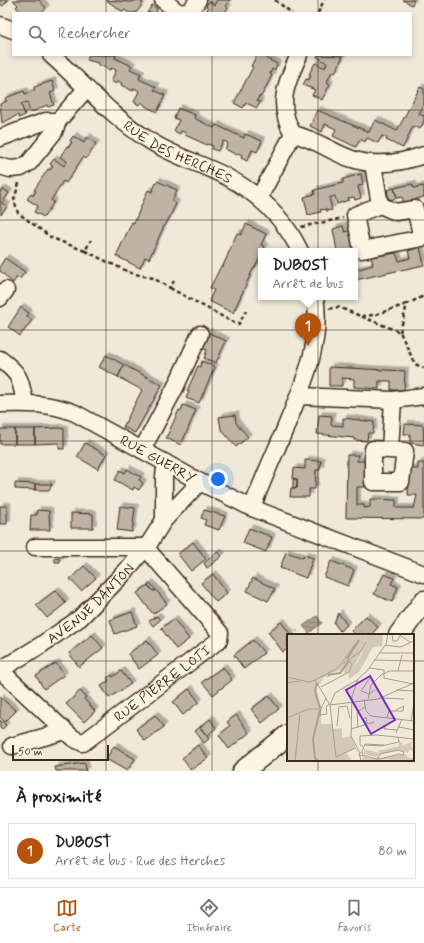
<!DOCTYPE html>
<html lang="fr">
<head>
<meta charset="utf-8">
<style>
  body { margin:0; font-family:Mynerve,sans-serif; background:#f6f6f6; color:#202124 }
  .scale { position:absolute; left:12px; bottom:10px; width:97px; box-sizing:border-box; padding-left:4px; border:2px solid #3b2a1e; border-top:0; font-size:11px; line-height:14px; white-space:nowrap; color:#3b2a1e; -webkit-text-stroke:3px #fcf5e5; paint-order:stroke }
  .you { position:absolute; left:218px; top:479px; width:14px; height:14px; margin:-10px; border:3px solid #fff; border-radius:50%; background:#1a73e8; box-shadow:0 0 0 6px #1a73e833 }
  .badge { display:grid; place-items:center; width:26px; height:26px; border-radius:50%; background:#b45309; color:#fff; font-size:13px; font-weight:700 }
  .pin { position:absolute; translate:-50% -33px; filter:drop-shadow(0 1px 2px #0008) }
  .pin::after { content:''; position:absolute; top:21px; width:14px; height:12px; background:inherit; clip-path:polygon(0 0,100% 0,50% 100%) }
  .popup { position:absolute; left:258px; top:248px; width:100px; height:52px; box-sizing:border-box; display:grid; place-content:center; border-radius:0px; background:#fff; filter:drop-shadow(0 1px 3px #0005); font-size:13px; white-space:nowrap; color:#757577 }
  .popup b { font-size:15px; color:#202124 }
  .popup::after { content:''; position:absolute; left:50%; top:100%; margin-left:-8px; border:8px solid transparent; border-top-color:#fff }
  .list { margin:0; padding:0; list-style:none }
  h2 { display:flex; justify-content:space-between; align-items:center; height:52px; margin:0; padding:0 16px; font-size:17px }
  h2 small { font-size:13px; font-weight:400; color:#757577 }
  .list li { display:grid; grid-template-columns:26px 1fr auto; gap:12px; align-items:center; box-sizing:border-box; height:56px; margin:0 8px 8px; padding:0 8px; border:1px solid #e0e0e0; border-radius:0px }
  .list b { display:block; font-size:15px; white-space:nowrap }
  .list p { margin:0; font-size:13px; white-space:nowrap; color:#757577 }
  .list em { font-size:13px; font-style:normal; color:#757577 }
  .icon { flex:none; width:22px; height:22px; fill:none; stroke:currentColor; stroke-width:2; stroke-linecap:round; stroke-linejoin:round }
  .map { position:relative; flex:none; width:424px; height:771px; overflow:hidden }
  .search { position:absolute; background:#fff; box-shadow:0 2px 6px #0003; left:12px; right:12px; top:12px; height:44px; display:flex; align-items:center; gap:10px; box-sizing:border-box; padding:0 14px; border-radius:0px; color:#757577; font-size:15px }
  .sheet { height:116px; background:#fff }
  nav { display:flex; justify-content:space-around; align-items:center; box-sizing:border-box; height:56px; border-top:1px solid #e0e0e0; background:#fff; font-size:11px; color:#757577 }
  nav a { display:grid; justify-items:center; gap:2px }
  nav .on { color:#b45309 }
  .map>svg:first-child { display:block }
  .water { fill:url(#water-rules); stroke:#7e7163 }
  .building { fill:#beb3a4; stroke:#3b2a1e; filter:url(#shadow) }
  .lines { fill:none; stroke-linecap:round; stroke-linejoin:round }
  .minor-casing { stroke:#3b2a1e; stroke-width:19 }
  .major-casing { stroke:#3b2a1e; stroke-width:23 }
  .path { stroke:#3b2a1e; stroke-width:2.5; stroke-dasharray:4 3; stroke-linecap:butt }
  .minor { stroke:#fcf5e5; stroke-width:16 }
  .major { stroke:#fcf5e5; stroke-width:20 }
  .grid { fill:none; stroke:#3b2a1e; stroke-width:1; stroke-opacity:0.55 }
  .labels { text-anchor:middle; stroke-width:3; stroke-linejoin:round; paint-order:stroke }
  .street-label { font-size:14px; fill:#3b2a1e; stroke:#fcf5e5 }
  .inset-river { fill:none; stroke:#aaa091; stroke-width:2 }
  .inset-road { fill:none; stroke:#a89d8e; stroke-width:1 }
  .view { fill:#7b2cbf; fill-opacity:0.15; stroke:#7b2cbf; stroke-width:2 }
  .inset-edge { fill:none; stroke:#3b2a1e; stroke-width:2 }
</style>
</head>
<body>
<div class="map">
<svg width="424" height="771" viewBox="0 0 424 771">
  <defs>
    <pattern id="water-rules" width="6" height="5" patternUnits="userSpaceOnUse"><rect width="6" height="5" fill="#aaa091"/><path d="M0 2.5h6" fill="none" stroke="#8c8376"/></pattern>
    <filter id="shadow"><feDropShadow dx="3.5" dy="-3.5" stdDeviation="0" flood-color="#0004"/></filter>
  </defs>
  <rect width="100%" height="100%" fill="#f0e9d9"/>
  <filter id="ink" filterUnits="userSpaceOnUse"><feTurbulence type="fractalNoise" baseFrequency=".025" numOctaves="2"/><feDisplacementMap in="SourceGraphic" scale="8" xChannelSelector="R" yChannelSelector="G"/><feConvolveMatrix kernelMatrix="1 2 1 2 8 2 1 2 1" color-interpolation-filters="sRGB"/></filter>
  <g filter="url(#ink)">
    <!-- water -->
    <path class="water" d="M317,616L322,623L309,633L303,626Z"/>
    <!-- building -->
    <path class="building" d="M0,0H8L3,6L0,4Z
      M13,0H39L46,8L42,13H22L16,7L18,5Z
      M106,0L130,2L138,0L143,3L136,13H129L125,10L123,12Z
      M217,0H230L226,6L228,8L224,13H205L208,8L206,6L209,1L214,5Z
      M403,0H414L412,5Z
      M152,5L157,9L156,13H147Z
      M89,55H116L115,58L132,66L130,69L141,74L139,79L156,87L154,90L165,95L157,112L145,106V105L141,102L139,105L134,102L139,91L134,88L133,91L121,85L122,83L117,81L116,84L111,81L116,70L111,68L110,70L97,64L98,63L87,60Z
      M257,55H268L267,59L277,64L275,70L272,69L270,74L272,75L261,97L259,96L257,101L260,102L257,108L246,103L243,108L234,103L253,67L251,66Z
      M318,55L343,56L335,73L332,71L327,82L330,84L322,100L312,95L315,90L303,85L306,79L309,80L311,75L309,74L315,63L325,68L327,63L317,57Z
      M52,81L55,91L50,93L54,105L48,107L47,105L30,113L27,102L21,104L25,115L19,118L18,115L2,123L0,104L7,101L5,98L24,91L25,94L35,91L34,87Z
      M420,87L424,89V103L419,114L424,116V121L420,129L413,126L403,148L386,140L387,138L382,136L378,143L367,138L365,142L360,139L356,147L333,136L336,129L325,124L322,132L310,126L317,110L369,132L375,120L397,131Z
      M178,108L195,115L194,118L214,128L216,125L244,138L245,134L262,141L257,152L252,150L247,161L241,158L242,155L238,153L237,155L225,149L228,143L223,141L218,151L212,149L213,146L208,144L207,145L185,135L186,133L181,131L180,134L174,131L179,120L174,118Z
      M73,136L84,143L87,137L96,144L86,159L83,157L66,183L63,181L51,200L54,202L44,217L34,212L38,206L27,199L31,194L33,196L36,191L34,190L48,169L50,170L53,166L50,164L54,159L64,166L67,161L60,157L67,146L69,147L72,142L70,141Z
      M361,174L363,185L358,186L361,198L355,200L354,197L348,198L349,200L337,204L335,196L329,198L332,210L326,211V209L320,210L321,212L308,215L304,197L315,194L314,190L343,183V179Z
      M157,181L177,190L172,201L176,204L165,226H164L149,259L145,257L140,268L116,256L132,222L134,223L148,190L152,192Z
      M412,184L414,188L424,186V197L416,199L417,202L405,205L402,197L397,198L394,188Z
      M394,188L397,198L389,200L387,190Z
      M3,189L9,193L2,203L7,206L1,215L0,190L2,191Z
      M246,224L266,234L261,245L265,247L263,251H261V256L254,269H253L233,313L209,301L214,290L210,288L221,266H223L237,233L241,235Z
      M343,226L345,232L352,230L358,255H355V251H337L333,229Z
      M420,247L424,265L355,280V268L356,270L373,265L371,257L396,253L399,261L410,258L408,251Z
      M5,258L25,272L20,279L17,277L13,283L0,271V266Z
      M21,307L29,313L27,316L32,320L20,336L8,327Z
      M207,332L226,341L216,363L204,358L207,350L200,347Z
      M106,355L124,365L118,377L99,367Z
      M202,361L215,367L199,403L186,398L189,392L187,391L198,366L200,367Z
      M124,365L162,385L135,433L123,427L142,390L118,377Z
      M329,367L405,371L404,390H391V381H379V389L354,387V379L342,378V386H329Z
      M183,405L196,410L181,445L166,438L179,410L181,411Z
      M235,415L236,423L248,437L236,447L221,429L219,417Z
      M319,415L332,416L331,425L343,426V418L374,422L373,433H368L367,441L354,440V438L317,434Z
      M405,424L423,425L424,445L410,443V434H404Z
      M59,428L64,429V449H59V443L35,444V429Z
      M0,429H15V444H0Z
      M15,429H35V444H15Z
      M85,443L106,455L98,469L77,457Z
      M347,455H358L357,461H366L365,487H357V505H364V508L370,507V499L396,500V508H414L417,495H408L409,469H418V463H424V519L346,518Z
      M305,460L321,461L320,470H316L315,489H309V497H290L291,488H297V479H293L294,468L305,469Z
      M127,469L141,477L139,480L143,483L139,490L134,487L133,490L115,480L120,470L125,473Z
      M293,479H297V488H293Z
      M15,483L35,484V490L15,489Z
      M35,484H52L49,490H35Z
      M0,506H7V524H0Z
      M120,506L135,508L132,532L117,530Z
      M37,510L49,511L50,530H30L31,515H37Z
      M204,510L225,516L219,530L204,525L206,520L201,518Z
      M71,513L93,514V528H71Z
      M249,528L272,537L266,552L243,543Z
      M193,542L206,559L191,571L178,554Z
      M217,552L222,556L207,568L204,563Z
      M286,552L303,558L304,555L313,558L306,578L280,568Z
      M55,558L60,559V562H55Z
      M331,561L354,570L348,586L324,577Z
      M84,566L96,578L81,591L70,579Z
      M213,574L227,593L216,602L201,583Z
      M384,574L394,578L391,584L398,587L392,602L374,594Z
      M253,578L275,589L268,601L247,591Z
      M150,583L156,590L153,591L148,585Z
      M148,585L153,591L156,590L167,604L153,614L137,593Z
      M56,590L66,603L47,618L36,605Z
      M132,612L137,626L115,634L110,620Z
      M338,613L347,625L340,631L334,623Z
      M157,616L160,620L153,626L149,621Z
      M366,616L378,627L371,635H356L351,631Z
      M174,619L189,639L176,649L161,628Z
      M281,622L291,635L293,633L294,635H288V649L283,652L268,632Z
      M92,635L103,648L79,667L69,653Z
      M147,640L158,655L139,669L128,654Z
      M253,640L264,653L244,669L234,655Z
      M56,663L64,675L44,689L36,676Z
      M223,667L232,680L213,695L202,682Z
      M121,671L131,684L109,698L101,686L109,681L107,678L112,675L113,677Z
      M189,689L199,702L183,715L173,702Z
      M80,691L86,697L84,699L95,711L84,722L66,704Z
      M269,696L279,709L262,723L251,709Z
      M0,697L16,711L5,722L0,717Z
      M155,715L164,727L145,741L136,729Z
      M236,715L249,733L229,749L219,735L230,726L227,722Z
      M210,719L216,728L207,736L200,727Z
      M0,720L6,725L2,730L0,728Z
      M200,727L209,739L204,743L195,731Z
      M198,745L208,758L191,770L182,758Z
      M114,746L135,759L127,771L106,759Z
      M85,763L86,771H56L55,767Z"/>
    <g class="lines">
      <!-- minor casing -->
      <g class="minor-casing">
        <g id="minor">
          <path d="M163,0L179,13L190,11L198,0"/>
          <path d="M0,25L13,30"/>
          <path id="s1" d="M51,55C83,83 111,116 147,139C172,156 201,163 227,177C259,194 284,218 300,251"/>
          <path d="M293,134C316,139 331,152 352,159C376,167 401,163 424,155"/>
          <path d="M0,138L46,121H58"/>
          <path d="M373,164L380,205L396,212L415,209L422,238L362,250L355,215L380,205"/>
          <path d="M0,166L10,169L21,168L29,163L54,132L58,121L86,89"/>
          <path d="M259,198L293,134C276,104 286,84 299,55"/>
          <path d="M0,298L6,290"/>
          <path d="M0,359C21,375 20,378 25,403"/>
          <path d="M299,396L393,400L424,396"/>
          <path id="s2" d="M0,404C27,403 50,403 75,413L200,482L252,508L424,574"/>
          <path d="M142,450L175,388L200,334"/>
          <path d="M390,450L373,449V482H401L405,451L390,450L393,400"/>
          <path d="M252,508C262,481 274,455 285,429C302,387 323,343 315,297"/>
          <path d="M164,520V476L166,463"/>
          <path id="s3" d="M0,670L41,645L80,618L126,571L150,542L164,520L200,482"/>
          <path d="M0,670L65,731"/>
          <path id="s4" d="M12,746L65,731L73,738L83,743L219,640L220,633L145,547H35"/>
        </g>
      </g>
      <!-- major casing -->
      <g class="major-casing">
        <path id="major" d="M399,635L424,601
          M243,771L288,735"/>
      </g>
      <!-- path -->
      <path class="path" d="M275,0L292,13
        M318,13L324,0
        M19,183L14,200L18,213L52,238L85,251L91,240
        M301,227L343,218
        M85,251L131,273L153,278L170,288L174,281
        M170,288L238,325L246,311
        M329,309L338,307L400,332L415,364L424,368
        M362,316L374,315L407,304
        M400,332L407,304L424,296"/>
      <!-- minor -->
      <use href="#minor" class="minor"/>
      <!-- major -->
      <use href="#major" class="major"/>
    </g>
  </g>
  <!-- grid -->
  <path class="grid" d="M106,0V13M212,0V13M318,0V13M106,55V771M212,55V771M318,55V635M0,110H424M0,220H424M0,330H424M0,441H424M0,551H424M0,661H288M413,661H424M318,760V771"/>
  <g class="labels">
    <!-- street labels -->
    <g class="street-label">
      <text dy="5" stroke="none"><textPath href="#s1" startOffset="161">RUE DES HERCHES</textPath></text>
      <text dy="5" stroke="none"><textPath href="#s2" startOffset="171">RUE GUERRY</textPath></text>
      <text dy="5" stroke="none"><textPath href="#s3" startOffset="113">AVENUE DANTON</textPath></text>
      <text dy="5" stroke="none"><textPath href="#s4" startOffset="176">RUE PIERRE LOTI</textPath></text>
    </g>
  </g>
  <!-- overview -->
  <g transform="translate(287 634)">
    <rect width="127" height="127" fill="#f0e9d9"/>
    <path d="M0,0H78L79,9L66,35L59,40L55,33L40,37L30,47L33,50L29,53L34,73V90H45L46,95L55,94V104L64,102L71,118L68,115L59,119L65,127H0ZM112,106L114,109L116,108L115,112L126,107L124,111L127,117L122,116L121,119L113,116L92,120L91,124L77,120V115L92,119L91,117L112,112ZM118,120L122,124H127V127H103V125L75,127L76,122L87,125Z" fill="#d2c9ba"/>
    <path d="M78,0H96L95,12L86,13L72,38L62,45V38L71,28L79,9ZM55,22L58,23L55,29L61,27L64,29L62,37L58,40L56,35L42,40L43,43H37L33,50L30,47L34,44L22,48L28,41L24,39L31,36V30L34,27L49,28Z" fill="#d2c9ba"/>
    <path d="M0,45L14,47L15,50L0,58Z" fill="#d2c9ba"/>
    <path class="inset-river" d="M60,25L72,6M41,41L53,39L62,27M30,49L28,57L33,74M31,127L28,124L26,105L33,76"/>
    <path class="inset-road" d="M105,0L106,7H110L113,2M111,0L123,8M98,11L113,13L127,7M92,19H127M87,26L126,27L127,31M56,30L74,17L79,8M82,34L97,36M97,36V44L126,50M111,37L115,21M0,43L22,48L28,46L51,34L69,9M83,44L74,57L82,60L88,56M28,46L43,71L49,123L68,114M0,49L13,47M34,53L62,38L65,31L62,26M109,56L127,57M93,64L117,65M77,65L79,77L84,82L127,87M81,65L84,51L94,41L102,37H127M43,71L91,65L127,49M43,71L48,59L70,46M34,75L33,81L40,80L39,73L42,70M100,83L102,77H116L117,72L109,76M0,84L21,75H34L39,64M80,87L79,83L76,86L81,89M124,87L127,69M50,92L52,73L60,72L63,84M112,93L127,96M71,94L70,78L78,73M64,95L87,88M99,95L97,91V95H99L110,96M109,99L115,85M77,111L94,112L112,108L111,104M76,113L73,111V102L90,101L127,105M75,118L78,110L97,111M73,119L64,102L65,62L71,45L80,37L99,10L101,0M76,121L89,125H93L112,120L116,121L117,118L111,116L93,120L91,125M73,122L76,121L75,118L72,120L74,126M8,127L13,80"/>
    <path class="view" d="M83,42L108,86L84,100L59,56Z"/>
    <rect width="127" height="127" class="inset-edge"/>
  </g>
</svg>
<div class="scale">50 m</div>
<div class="you"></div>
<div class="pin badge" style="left:308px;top:346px">1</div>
<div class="popup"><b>DUBOST</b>Arrêt de bus</div>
<div class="search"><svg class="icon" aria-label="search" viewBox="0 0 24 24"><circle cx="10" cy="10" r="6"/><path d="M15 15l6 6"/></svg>Rechercher</div>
</div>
<section class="sheet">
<h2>À proximité<small></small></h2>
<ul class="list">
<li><span class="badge">1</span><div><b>DUBOST</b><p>Arrêt de bus · Rue des Herches</p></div><em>80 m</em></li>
</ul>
</section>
<nav>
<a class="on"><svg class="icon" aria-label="map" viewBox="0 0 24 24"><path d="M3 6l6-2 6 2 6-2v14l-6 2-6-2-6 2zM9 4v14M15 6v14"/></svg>Carte</a>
<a><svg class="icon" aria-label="directions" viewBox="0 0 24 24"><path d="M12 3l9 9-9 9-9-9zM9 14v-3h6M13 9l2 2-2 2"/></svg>Itinéraire</a>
<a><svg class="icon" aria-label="saved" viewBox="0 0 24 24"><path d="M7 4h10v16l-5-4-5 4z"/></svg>Favoris</a>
</nav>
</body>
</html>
